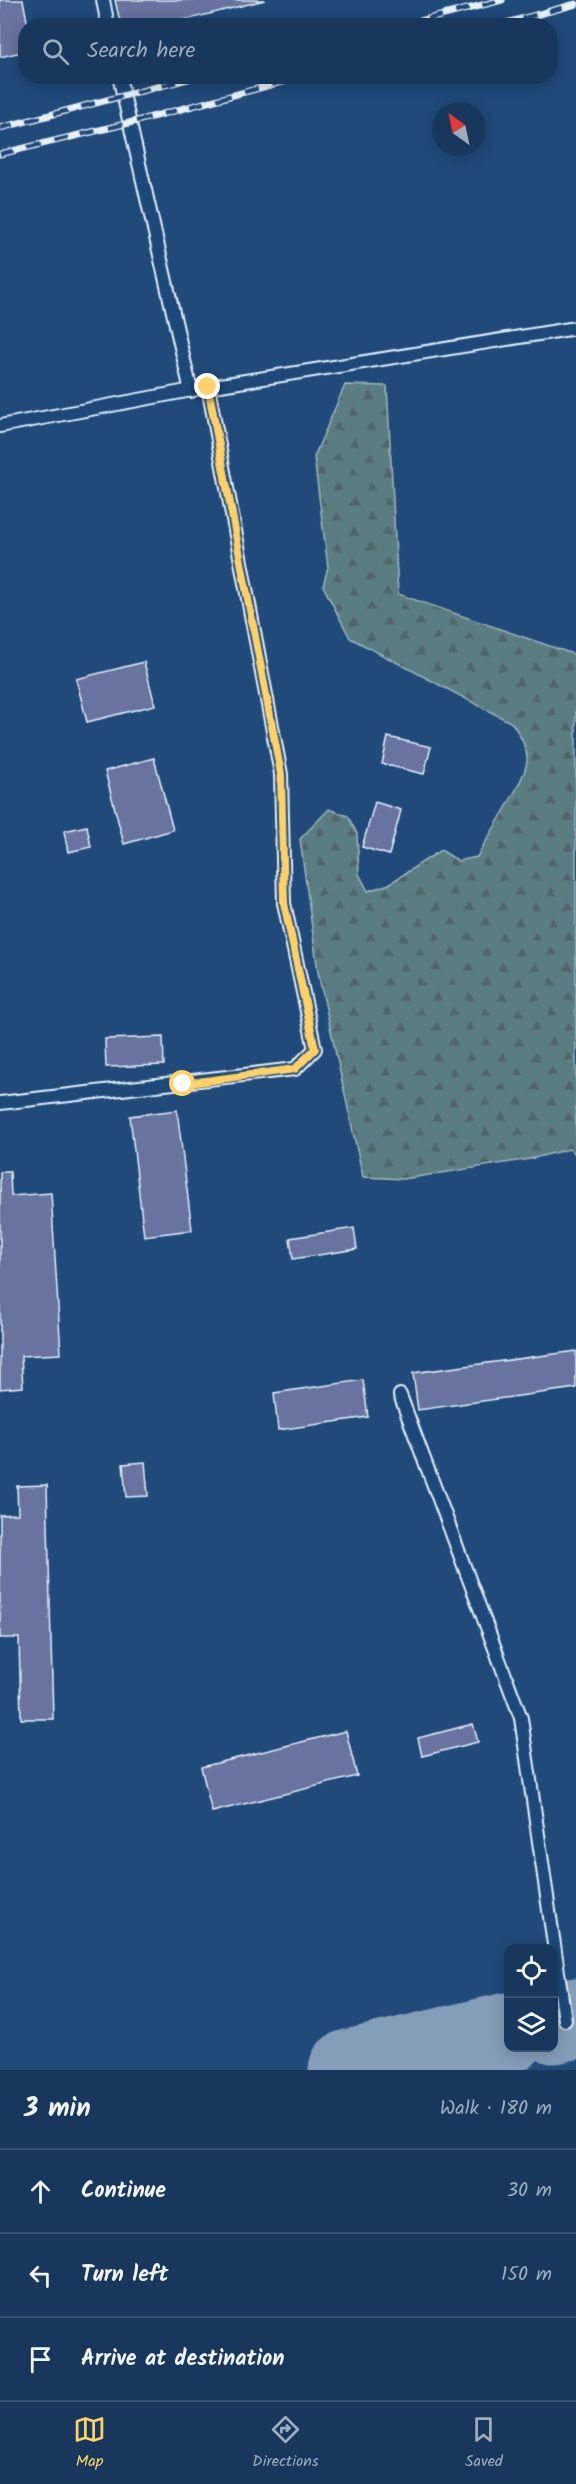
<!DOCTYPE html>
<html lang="en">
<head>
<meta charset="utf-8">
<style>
  body { margin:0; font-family:Kalam,sans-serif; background:#244365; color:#f1f3f6 }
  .controls { position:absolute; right:18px; bottom:18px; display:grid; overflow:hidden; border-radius:12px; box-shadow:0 3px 15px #0003 }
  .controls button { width:54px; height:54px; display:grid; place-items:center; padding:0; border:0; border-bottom:2px solid #365272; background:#17385c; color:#f1f3f6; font:30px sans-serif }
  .compass { position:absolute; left:432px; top:102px; width:54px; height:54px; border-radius:50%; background:#17385c; box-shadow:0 3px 15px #0003; rotate:327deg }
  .stop { position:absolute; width:18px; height:18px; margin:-14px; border:4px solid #ffd166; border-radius:50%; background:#fff }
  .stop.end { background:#ffd166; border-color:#fff; box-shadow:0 2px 6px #0008 }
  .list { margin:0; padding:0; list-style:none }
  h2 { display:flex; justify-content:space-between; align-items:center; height:78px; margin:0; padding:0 24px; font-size:26px }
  h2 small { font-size:20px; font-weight:400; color:#9eacbb }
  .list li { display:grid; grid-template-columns:39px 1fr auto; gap:18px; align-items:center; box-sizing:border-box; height:84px; padding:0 24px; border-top:2px solid #365272 }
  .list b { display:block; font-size:22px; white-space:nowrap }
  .list em { font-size:20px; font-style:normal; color:#9eacbb }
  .icon { flex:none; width:33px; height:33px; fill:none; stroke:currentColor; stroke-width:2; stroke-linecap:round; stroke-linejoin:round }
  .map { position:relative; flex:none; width:576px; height:2070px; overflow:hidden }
  .search { position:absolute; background:#17385c; box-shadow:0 3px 15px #0003; left:18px; right:18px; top:18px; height:66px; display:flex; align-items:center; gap:15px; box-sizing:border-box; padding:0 21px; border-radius:24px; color:#9eacbb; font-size:22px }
  .sheet { height:330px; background:#17385c }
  nav { display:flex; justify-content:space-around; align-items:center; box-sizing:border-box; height:84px; border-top:2px solid #365272; background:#17385c; font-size:16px; color:#9eacbb }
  nav a { display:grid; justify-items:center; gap:3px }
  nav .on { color:#ffd166 }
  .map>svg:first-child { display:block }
  .forest { fill:url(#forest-firs); stroke:#a1b7bd; stroke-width:1.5 }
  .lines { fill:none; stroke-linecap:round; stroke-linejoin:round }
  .taxiway { stroke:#849eb9; stroke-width:81 }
  .building { fill:#67739f; stroke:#e8f1f8; stroke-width:1.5 }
  .lane-casing { stroke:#e8f1f8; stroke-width:16 }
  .lane { stroke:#1f4a7a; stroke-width:12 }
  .rail-casing { stroke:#e8f1f8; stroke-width:7 }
  .rail { stroke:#1f4a7a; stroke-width:4.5; stroke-dasharray:14; stroke-linecap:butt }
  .route { stroke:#ffd166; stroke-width:8 }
</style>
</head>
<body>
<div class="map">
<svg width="576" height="2070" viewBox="0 0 576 2070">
  <defs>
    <pattern id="forest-firs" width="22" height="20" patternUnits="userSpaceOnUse" patternTransform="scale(1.5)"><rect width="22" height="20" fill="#5a7d82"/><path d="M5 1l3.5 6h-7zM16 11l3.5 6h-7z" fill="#516569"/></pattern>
  </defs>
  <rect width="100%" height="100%" fill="#1f4a7a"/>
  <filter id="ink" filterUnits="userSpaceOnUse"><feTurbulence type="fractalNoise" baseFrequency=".0167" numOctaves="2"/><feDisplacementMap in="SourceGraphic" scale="12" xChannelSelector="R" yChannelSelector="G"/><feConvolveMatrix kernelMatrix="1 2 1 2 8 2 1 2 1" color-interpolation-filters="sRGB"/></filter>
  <g filter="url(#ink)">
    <!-- forest -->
    <path class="forest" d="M345,385L387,386L398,594L576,655V1154L569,1149L530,1159L404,1179L363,1177L318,972L300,839L329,809L348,816L357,834L359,874L368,891L389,884L441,850L458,861L477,857C487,837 530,775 527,757C526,744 519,733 512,723L350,638L323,586L328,567L314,457Z"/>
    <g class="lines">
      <!-- taxiway -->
      <path class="taxiway" d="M554,2023L576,2018
        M349,2070L508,2033"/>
    </g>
    <!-- building -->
    <path class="building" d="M0,0H23L28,26H26V51L0,57Z
      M115,0H265L161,26H121Z
      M144,662L155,705L87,722L76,679Z
      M388,737L431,747L424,774L382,764Z
      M154,758L173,830L124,844L105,771Z
      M375,802L401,810L389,855L362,847Z
      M87,826L91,847L68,852L64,831Z
      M163,1037L164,1065L106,1067L105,1039Z
      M177,1110L192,1230L144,1236L130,1116Z
      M0,1172H10L11,1196L51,1193L61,1354L21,1356L23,1387L0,1389Z
      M354,1228L357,1249L293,1259L290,1238Z
      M576,1351V1388L418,1410L413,1373Z
      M363,1380L368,1417L278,1430L274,1393Z
      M145,1462L148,1496L126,1497L123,1464Z
      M47,1485L53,1719H21L19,1638H0V1515L18,1514L17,1486Z
      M473,1724L478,1742L422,1756L418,1738Z
      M346,1731L357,1776L212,1812L201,1767Z"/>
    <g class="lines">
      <!-- lane casing -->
      <g class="lane-casing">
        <path id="lane" d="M103,0L108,26
          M119,76L191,391
          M0,426L208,387L576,328
          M0,1103L295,1069L315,1049L284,903L281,774L208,387
          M400,1395L521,1718L565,2020"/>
      </g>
      <!-- lane -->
      <use href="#lane" class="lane"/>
      <!-- rail casing -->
      <g class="rail-casing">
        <path id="rail" d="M401,26L502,0
          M495,26L576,4
          M0,128L199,76
          M0,154L129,123L304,76"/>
      </g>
      <!-- rail -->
      <use href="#rail" class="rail"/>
    </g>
  </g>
  <g class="lines" filter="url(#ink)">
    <!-- route -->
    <path class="route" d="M183,1084L295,1069L315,1049L284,903L281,774L208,387"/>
  </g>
</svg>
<div class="controls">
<button><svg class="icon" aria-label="locate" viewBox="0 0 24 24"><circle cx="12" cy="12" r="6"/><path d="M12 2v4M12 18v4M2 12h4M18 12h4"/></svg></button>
<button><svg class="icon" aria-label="layers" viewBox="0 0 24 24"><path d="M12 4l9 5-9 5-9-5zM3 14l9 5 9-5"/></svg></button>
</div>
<svg class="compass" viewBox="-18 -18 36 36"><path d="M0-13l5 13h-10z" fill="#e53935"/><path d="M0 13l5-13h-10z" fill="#9eacbb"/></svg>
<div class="stop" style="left:183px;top:1084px"></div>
<div class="stop end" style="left:208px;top:387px"></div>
<div class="search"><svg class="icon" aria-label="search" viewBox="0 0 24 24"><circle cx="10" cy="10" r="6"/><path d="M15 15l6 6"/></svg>Search here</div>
</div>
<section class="sheet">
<h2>3 min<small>Walk · 180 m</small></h2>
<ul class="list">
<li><svg class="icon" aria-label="ahead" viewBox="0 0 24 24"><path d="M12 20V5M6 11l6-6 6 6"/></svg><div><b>Continue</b></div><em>30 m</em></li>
<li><svg class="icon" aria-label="left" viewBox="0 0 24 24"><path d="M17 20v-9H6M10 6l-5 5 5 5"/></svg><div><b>Turn left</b></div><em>150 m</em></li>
<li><svg class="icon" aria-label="arrive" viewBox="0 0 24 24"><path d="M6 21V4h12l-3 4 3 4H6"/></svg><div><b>Arrive at destination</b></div></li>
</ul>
</section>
<nav>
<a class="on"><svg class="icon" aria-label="map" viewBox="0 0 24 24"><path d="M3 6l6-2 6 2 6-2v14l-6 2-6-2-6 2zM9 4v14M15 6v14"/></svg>Map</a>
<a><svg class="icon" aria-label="directions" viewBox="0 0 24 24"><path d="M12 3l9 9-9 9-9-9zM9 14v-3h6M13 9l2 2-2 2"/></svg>Directions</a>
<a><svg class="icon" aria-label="saved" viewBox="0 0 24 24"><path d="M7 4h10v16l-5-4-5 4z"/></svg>Saved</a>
</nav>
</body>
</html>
